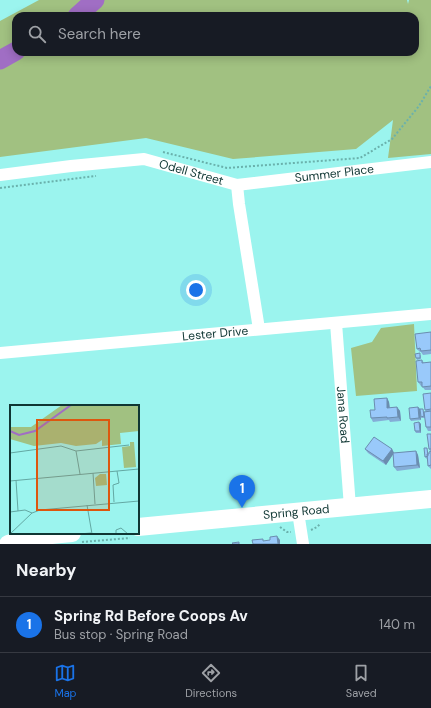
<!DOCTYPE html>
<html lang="en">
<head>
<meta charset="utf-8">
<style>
  body { margin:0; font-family:"DM Sans",sans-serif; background:#20242c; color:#f1f3f6 }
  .you { position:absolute; left:196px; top:290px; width:14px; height:14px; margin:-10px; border:3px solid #fff; border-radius:50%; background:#1a73e8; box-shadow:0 0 0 6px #1a73e833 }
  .badge { display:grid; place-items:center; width:26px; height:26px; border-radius:50%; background:#1a73e8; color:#fff; font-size:13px; font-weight:700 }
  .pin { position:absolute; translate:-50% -33px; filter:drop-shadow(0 1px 2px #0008) }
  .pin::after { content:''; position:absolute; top:21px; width:14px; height:12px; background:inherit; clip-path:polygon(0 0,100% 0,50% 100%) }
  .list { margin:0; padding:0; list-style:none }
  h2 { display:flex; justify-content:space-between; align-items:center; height:52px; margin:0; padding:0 16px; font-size:17px }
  h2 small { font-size:13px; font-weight:400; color:#9ea1a6 }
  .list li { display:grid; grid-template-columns:26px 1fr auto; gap:12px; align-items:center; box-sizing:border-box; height:56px; padding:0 16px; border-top:1px solid #363941 }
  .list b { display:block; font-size:15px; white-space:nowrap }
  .list p { margin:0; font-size:13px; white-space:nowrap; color:#9ea1a6 }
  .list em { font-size:13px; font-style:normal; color:#9ea1a6 }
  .icon { flex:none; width:22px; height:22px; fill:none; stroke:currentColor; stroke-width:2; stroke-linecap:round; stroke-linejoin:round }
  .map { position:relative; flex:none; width:431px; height:544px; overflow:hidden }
  .search { position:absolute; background:#171b24; box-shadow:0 2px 10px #0003; left:12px; right:12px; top:12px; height:44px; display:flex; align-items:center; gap:10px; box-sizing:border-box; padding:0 14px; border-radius:12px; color:#9ea1a6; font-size:15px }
  .sheet { height:108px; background:#171b24 }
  nav { display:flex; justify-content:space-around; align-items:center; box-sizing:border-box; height:56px; border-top:1px solid #363941; background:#171b24; font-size:11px; color:#9ea1a6 }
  nav a { display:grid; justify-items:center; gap:2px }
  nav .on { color:#1a73e8 }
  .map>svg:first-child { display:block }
  .green { fill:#a1c181; fill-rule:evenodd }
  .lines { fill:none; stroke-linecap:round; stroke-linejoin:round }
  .river { stroke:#a06ec4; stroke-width:19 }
  .path { stroke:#6ab1ac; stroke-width:2; stroke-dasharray:2 2; stroke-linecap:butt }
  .street { stroke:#fff; stroke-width:12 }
  .primary { stroke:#fff; stroke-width:18 }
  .wall { fill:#84add7 }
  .shaded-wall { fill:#6b8daf }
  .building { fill:#99c9fa; stroke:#6b8daf }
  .labels { text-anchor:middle; stroke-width:4; stroke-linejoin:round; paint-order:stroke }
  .street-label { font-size:12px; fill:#0f3633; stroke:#fff }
  .inset-river { fill:none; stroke:#a06ec4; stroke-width:2 }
  .inset-road { fill:none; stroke:#63a8a3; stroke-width:1 }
  .view { fill:#dd570e; fill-opacity:0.15; stroke:#dd570e; stroke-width:2 }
  .inset-edge { fill:none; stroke:#0f3633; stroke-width:2 }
</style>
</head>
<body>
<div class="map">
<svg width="431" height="544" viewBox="0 0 431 544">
  <rect width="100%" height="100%" fill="#9bf4ee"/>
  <!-- green -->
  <path class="green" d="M39,0H407L408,4L409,0H431V154L388,158L393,120L356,149L233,159L146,138L0,157V21ZM16,16H415V52H16Z
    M414,324L417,391L356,396L351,348L372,342L381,328Z"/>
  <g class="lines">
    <!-- river -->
    <path class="river" d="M77,16L95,0
      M0,60L16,51"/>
    <!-- path -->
    <path class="path" d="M163,152L227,168L360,158L392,139L419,106L431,86
      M0,188L96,176
      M280,527L287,532H291
      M311,530L317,527L320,524
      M82,542L130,538"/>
    <!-- street -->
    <g class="street">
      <path id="s1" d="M0,175L71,166L144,159L237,185L239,204L259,329"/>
      <path id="s2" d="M237,185L431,162"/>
      <path id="s3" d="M336,323L350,507"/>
      <path id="s4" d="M0,353L431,314"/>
      <path d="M298,512L303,544"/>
    </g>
    <!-- primary -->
    <g class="primary">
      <path id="s5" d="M138,527L431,499"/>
      <path d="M8,544C29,537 50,535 72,533"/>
    </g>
  </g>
  <!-- wall -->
  <path class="wall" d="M431,332V354L423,355L421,352H420L417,349Z
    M421,355V359L417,360L416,358Z
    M422,360L424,363L431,362V390H425L422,386H421L418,382Z
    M431,393V431H428L426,427L425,418H422L421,417L425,411V412L426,411L425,410Z
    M387,398L389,402L390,408L397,407L400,411L401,421L390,422L389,420L373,422L371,418L375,410Z
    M418,407L420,409L421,420L411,421L410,419Z
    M419,422L421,424V433H416L415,431Z
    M431,434V469L428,466V458L427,459L425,457L428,450V454H429L430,451L429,449Z
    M365,449H392L394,453L416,451L418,455L420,468L397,471L394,467L393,454L386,465L368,453Z"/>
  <!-- shaded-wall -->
  <path class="shaded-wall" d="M387,398L389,402L390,412L387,408Z
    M397,407L400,411L401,421L398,417Z
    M418,407L420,409L421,420L419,418Z
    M419,422L421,424V433L420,431Z
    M392,449L394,453L386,465L383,461Z
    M416,451L418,455L420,468L417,465Z
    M277,536L280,540V544H278Z"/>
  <!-- building -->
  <path class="building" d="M431,332V350L421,351L420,348L417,349L415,334Z
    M420,353V358H416L415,354Z
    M422,360V363L431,362V386L422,387V382H418L416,361Z
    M431,393V409L425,410L423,394Z
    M387,398V408L397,407L398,417L387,418V417L371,418L370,410H375L374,399Z
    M418,407L419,418L410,419L409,408Z
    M420,409H423L424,416L421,417Z
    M431,411V427H426L424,412Z
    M419,422L420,431H415L414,423Z
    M427,434H431V449H429Z
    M374,437L392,449L383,461L365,449Z
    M424,448H427L428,456L425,457Z
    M416,451L417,465L394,467L393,453Z
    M431,451V465L428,466L427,454H429V452Z
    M277,536L278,544H253L252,540L263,539V541L270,540V537Z
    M239,542V544H233L232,543Z"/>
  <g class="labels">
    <!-- street labels -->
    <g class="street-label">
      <text dy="4" stroke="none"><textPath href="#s1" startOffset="194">Odell Street</textPath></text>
      <text dy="4" stroke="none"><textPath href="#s2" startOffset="98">Summer Place</textPath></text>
      <text dy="4" stroke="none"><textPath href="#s4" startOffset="216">Lester Drive</textPath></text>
      <text dy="4" stroke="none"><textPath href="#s3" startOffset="92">Jana Road</textPath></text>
      <text dy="4" stroke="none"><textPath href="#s5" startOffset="159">Spring Road</textPath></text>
    </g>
  </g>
  <!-- overview -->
  <g transform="translate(10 405)">
    <rect width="129" height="129" fill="#9bf4ee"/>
    <path d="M52,0H129V26L110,28L111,39L92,41V35L86,39L66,41L51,38L24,41L0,34V22H21ZM120,37H124L126,62L114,63L112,42L120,41ZM90,69H96L97,80L86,81L85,73Z" fill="#a1c181"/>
    <path class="inset-river" d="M0,26L9,30L25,26L61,0"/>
    <path class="inset-road" d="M66,46L119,40M0,48L51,41L66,46L70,69M83,68L85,99M6,75L8,106M0,76L129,64M104,97L103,80L109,78L107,66M77,100L82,129M0,107L15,105L22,108M0,129L22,108L30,105L129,96M69,129L81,128M106,129V125L111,123L118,129"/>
    <path class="view" d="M27,15H99V105H27Z"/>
    <rect width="129" height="129" class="inset-edge"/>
  </g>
</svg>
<div class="you"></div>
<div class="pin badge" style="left:242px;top:508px">1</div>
<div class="search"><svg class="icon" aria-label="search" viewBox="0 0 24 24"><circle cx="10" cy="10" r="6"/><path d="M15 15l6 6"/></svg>Search here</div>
</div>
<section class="sheet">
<h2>Nearby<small></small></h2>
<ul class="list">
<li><span class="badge">1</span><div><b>Spring Rd Before Coops Av</b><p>Bus stop · Spring Road</p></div><em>140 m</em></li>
</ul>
</section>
<nav>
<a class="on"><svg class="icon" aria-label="map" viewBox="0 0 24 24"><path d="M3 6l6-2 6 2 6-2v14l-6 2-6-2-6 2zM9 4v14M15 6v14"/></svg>Map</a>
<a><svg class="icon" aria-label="directions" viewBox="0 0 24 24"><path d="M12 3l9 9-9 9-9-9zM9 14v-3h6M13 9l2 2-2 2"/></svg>Directions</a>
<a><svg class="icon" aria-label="saved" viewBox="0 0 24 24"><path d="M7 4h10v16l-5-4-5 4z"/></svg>Saved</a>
</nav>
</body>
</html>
